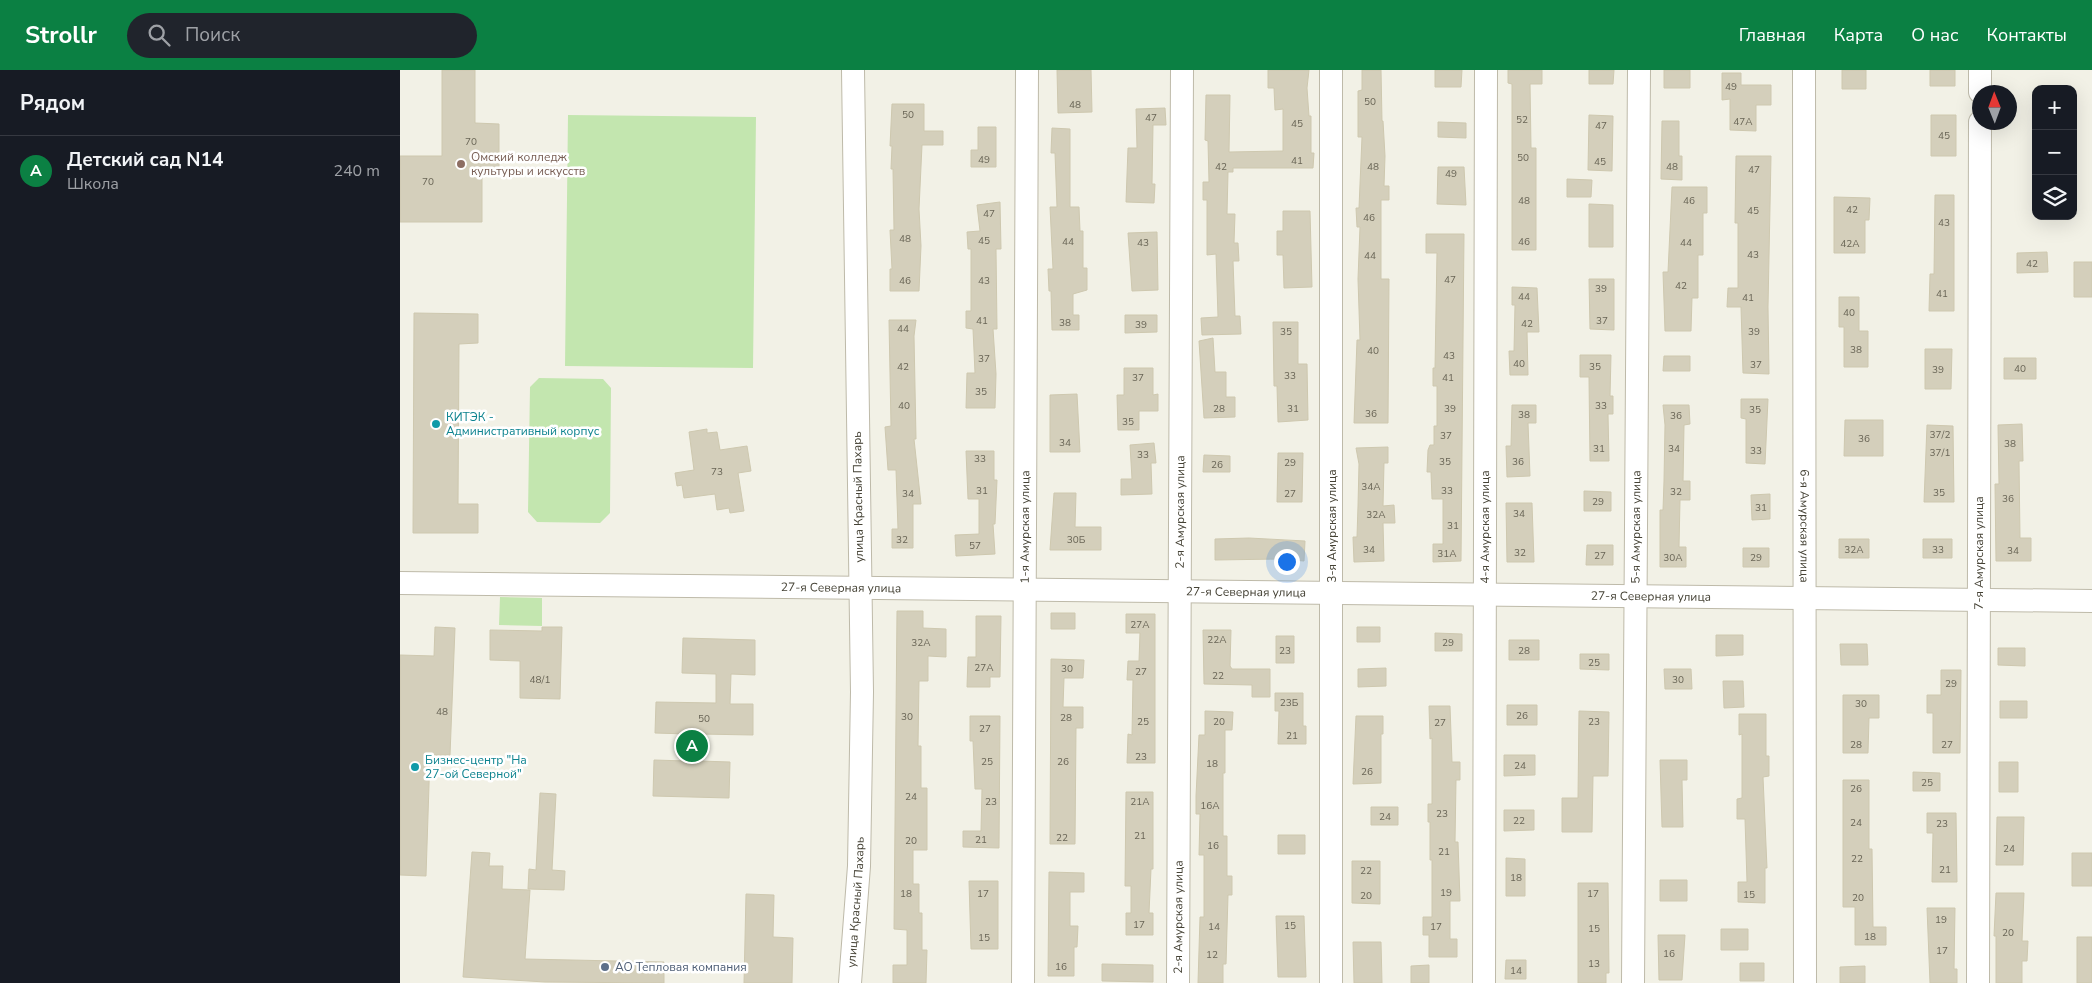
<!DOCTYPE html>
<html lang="ru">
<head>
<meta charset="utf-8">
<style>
  body { margin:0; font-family:"Nunito Sans",sans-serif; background:#20242c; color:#f1f3f6 }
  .controls { position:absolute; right:15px; top:15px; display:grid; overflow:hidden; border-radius:10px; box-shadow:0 5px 20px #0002 }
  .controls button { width:45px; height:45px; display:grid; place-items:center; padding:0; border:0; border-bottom:1px solid #363941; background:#171b24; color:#f1f3f6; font:25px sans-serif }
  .compass { position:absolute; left:1572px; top:15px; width:45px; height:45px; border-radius:50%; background:#171b24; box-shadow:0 5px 20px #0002; rotate:359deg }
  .you { position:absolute; left:886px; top:491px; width:18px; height:18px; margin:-12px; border:4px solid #fff; border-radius:50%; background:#1a73e8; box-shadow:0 0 0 8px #1a73e833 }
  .badge { display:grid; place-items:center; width:32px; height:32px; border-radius:50%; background:#0b8043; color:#fff; font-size:16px; font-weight:700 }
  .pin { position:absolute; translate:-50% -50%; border:2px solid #fff; box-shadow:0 1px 5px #0006 }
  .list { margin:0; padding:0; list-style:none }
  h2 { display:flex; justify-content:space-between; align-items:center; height:65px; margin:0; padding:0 20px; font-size:21px }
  h2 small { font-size:16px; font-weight:400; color:#9ea1a6 }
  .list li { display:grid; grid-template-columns:32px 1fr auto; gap:15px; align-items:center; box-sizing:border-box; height:70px; padding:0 20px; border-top:1px solid #363941 }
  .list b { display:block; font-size:19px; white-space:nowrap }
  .list p { margin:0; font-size:16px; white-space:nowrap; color:#9ea1a6 }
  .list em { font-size:16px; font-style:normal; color:#9ea1a6 }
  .icon { flex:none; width:28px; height:28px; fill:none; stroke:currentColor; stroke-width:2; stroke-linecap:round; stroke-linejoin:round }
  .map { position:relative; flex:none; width:1692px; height:913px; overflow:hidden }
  header { display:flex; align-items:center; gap:30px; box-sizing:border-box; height:70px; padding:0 25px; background:#0b8043; color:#fff }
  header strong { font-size:24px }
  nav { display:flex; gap:28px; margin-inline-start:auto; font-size:18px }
  .search { width:350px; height:45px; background:#20242c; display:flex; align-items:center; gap:12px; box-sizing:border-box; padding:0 18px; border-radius:28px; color:#9ea1a6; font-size:19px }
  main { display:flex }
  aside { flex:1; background:#171b24 }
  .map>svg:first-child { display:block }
  .green { fill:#c3e6af }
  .building { fill:#d4cfbb; stroke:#cec8af }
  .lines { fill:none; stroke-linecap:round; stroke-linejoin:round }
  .minor-casing { stroke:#bebaa9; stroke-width:24 }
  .minor { stroke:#fff; stroke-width:22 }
  .education-dot { fill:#8d6e63; stroke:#fff; stroke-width:2 }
  .culture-dot { fill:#0f9aa8; stroke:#fff; stroke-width:2 }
  .service-dot { fill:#5c6f8a; stroke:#fff; stroke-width:2 }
  .labels { text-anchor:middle; stroke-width:5; stroke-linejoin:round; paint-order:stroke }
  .number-label { font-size:10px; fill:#696556 }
  .education-label { font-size:12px; fill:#785e54; stroke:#fff; text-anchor:start }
  .culture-label { font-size:12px; fill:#0d838f; stroke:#fff; text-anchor:start }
  .street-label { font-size:12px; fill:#454235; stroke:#fff }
  .service-label { font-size:12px; fill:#4e5e75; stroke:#fff; text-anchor:start }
</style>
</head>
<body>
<header>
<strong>Strollr</strong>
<div class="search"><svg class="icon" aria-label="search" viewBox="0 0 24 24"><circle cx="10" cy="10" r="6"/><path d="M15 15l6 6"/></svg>Поиск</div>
<nav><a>Главная</a><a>Карта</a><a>О нас</a><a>Контакты</a></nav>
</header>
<main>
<aside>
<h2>Рядом<small></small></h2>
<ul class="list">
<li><span class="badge">A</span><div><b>Детский сад N14</b><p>Школа</p></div><em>240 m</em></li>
</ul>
</aside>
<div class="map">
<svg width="1692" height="913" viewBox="0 0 1692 913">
  <rect width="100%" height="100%" fill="#f2f1e6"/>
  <!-- green -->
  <path class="green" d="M168,45L356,47L353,298L165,296Z
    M139,308L203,309L211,318L210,443L200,453L137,452L128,442L130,317Z
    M100,527L142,528V556L99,555Z"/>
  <!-- building -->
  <path class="building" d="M42,0H75V53L99,54V100H82V152H0V86H42Z
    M657,0H691L692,42L658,43Z
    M868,0H909L907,18L909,46H911V83H914L913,98H833V102H828L827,144H835L834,173H838L839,191H833L835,246H840L841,264L802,265L801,248L818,247L816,184L807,185V130H803V112H809L808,71L805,70L806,25H830L829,82L883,81V39L875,40L874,18H868Z
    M962,0H981L982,51H983L985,86L984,116H989V130H981V209H989L988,353H954L957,270H960L958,209L960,157H957L956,138H959L962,67H958V21L962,20Z
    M1035,0H1062L1061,17H1035Z
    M1108,0H1142V14H1130L1131,78H1136V180H1112V14L1108,13Z
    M1189,0H1214L1213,14H1189Z
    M1264,0H1290V18H1264Z
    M1442,0H1466V19H1442Z
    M1530,0H1555V16H1530Z
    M1322,3H1341V15H1371V35H1356V61L1330,60V29L1322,30Z
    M492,34H524V61H543V75H522L519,139L521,176L519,221H490V199H492L490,160H494L493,99H491L492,76H490Z
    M765,38L766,55H753L752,114H755L754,133L726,132L728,78H737L736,39Z
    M1189,45L1213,46L1212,101L1188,100Z
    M1531,45H1556V86H1531Z
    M1262,51H1279V86H1282V110L1261,109Z
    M1038,52L1066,53V68L1038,67Z
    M578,57H596V97H571V80H578Z
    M652,58L670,59V137H679L680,161H683V198H687V220L673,224V245H679V260H652L651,221H649L648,199H653L650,137H657L655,83H651Z
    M1336,86H1371L1368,237L1369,304L1343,303L1341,237H1327L1328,218H1338V153H1335Z
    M1038,97H1064L1066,135L1037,134Z
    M1167,109L1192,110L1191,127H1167Z
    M1272,117H1307V143H1303V185H1298V228H1292L1291,261H1265L1263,202H1268Z
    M1535,125H1554V241H1529L1530,204H1534Z
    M1434,127L1470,128L1469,150H1465V183H1434Z
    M600,132L601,179H596L597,259H593L596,304L595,338H566L567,303H575L573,259L566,258V241H571V179H568L567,162L580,161L577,135Z
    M1189,134L1213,135V177H1189Z
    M883,141H910L912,217L884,218L883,185H877V161H883Z
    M757,162L758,220L732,221L728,163Z
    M1026,164H1064L1061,491L1033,492V474H1043V429H1032L1031,402H1027L1028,380L1030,375H1034V356H1037V316H1033V298H1035L1037,183H1026Z
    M1647,182L1648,202L1617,203V183Z
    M1674,192H1692V227H1674Z
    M1189,209H1214V260L1190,259Z
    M1112,217L1137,218L1139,262H1127L1128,305H1110L1109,281H1114L1115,235H1112Z
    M1439,227H1459V261H1468V297H1444V257H1439Z
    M14,243L78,244V273L59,274L58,434H78V463H13Z
    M725,245H757V262L725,263Z
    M489,250H516L514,266L516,369H514L521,434H513V478H492V459H498L496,400H488L485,357L491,356Z
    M873,252H898V294H907L908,350L878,352L877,316H874Z
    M813,268L815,302H826V327H835V347L804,348L799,271Z
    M1525,279H1552L1551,319H1525Z
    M1180,285H1211L1210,326H1213V344H1208L1209,391H1190L1189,307H1180Z
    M1264,286H1290V301H1263Z
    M1604,288H1636V309H1604Z
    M724,298H753V325L758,324V341H739V360H718L717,325H724Z
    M677,324L680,382H650V325Z
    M1341,329H1368L1365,394L1346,393V349L1341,348Z
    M1112,335H1136V353H1128L1130,406L1107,407L1106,376H1111Z
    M1263,335H1289L1290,354L1284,355L1283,411H1290V430H1280L1279,477H1286V497H1260V440H1263L1264,411L1265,355Z
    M1445,350H1483V386H1444Z
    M1622,354L1623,391H1619L1620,468H1631V491H1596L1595,414H1599L1598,355Z
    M1527,355L1553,356L1554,432H1524Z
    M307,359V363L317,362L320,380L347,376L351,401L338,403L344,441L330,443L329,438L317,440L315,424L284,428L282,415L277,416L275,403L294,400L289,362Z
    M754,373L756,393H751L752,424L721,425V409H732L730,375Z
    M988,377V393H984L983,436L994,435L995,453H983L984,491L954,492L953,467H957L958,436L959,394L956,378Z
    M566,381H594V410H597L595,454H593L595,484L556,486L555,465L579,464V429H568Z
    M878,383H903L902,432H877Z
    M804,385L830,386V402H803Z
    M1184,421L1211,422V441H1184Z
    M654,423H676L675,457H701V480H650Z
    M1370,424V449L1352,450L1351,425Z
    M1106,433H1132L1134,492H1107Z
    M849,468L905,471L904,491L880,489L815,490V469Z
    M1439,469H1469V488H1439Z
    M1523,469H1552V488H1523Z
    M1187,475H1213V495H1186Z
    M1343,478H1369V497H1343Z
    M497,541H523V558L546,559V587L528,586V611H519L518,676H521V718H527V780H513V814H519V843H522V880H527L526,913H493V895H507V860L494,859Z
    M651,543H675V559H651Z
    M726,544H755V693H727L728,664L732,665L733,610H727L728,591H739L740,563H726Z
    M576,546H601L600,607H590V617H567L568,587H576Z
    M35,557L55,558L50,685H30L26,806L0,805V585L34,586Z
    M142,557H162L160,629L120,628V591L90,590V560L142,561Z
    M957,557H980V572H957Z
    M803,560H831L830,596L832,599H870V627H852V615L804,614Z
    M1035,563L1062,564V581H1035Z
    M1316,565H1343V585L1316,586Z
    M876,566H894V593H876Z
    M283,568L355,570V605L331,604L330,634H353V665L300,664L299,691L330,692L329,728L253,726L254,690L286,691L287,664L255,663L256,632L316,633V604L282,603Z
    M1109,570H1139V590H1109Z
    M1440,574H1467L1468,595H1441Z
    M1598,578H1625V596L1598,595Z
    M1180,584H1209V600L1180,599Z
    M651,589L684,590L683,608H664L663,637H683V658H676L675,774H650Z
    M986,598V616L958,617V599Z
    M1264,599H1291L1292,619H1265Z
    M1541,600H1561L1560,683H1533V643H1527V625H1541Z
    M1323,611H1343L1344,637L1324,638Z
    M875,623H903V656H906V674H878L879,641H875Z
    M1443,625H1479V648H1469L1468,683H1443Z
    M1600,631H1627V648H1600Z
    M1107,635H1137V655H1107Z
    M1029,636H1050L1052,692H1060V710H1056L1055,772H1058L1060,831H1050V869H1057V887H1029V865H1023V847H1032V790H1030V752H1028V734H1032V668L1030,669Z
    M805,641L833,642L832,660H825V703H823V766H827V806H832V825H828L826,894H823V913H798L800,847H804V785H799L800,744H796V726L799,665H805Z
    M1179,641L1209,642L1208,706H1193L1192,762H1162V728H1178Z
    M1339,644H1366V686H1369V706L1363,707L1367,798H1365V833L1338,832V812H1347L1345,749H1337V729L1342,728V664L1339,665Z
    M570,646H600L599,778L563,777V761H581L582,719H575L573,671H570Z
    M956,646H983V664H981V713L953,714Z
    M1104,685H1135V705L1104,706Z
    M1260,690H1287V710H1282L1283,757H1262Z
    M1599,692H1618V722H1599Z
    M1513,702L1540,703V721H1513Z
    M1443,710H1469V779H1472L1473,857H1486V875H1455V837H1443Z
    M726,722H753V799H751L749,843H753V865H726V843H731V816H725Z
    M140,723L156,724L152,800L165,801L164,820L128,819L129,799L136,800Z
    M971,737H998V755H971Z
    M1104,740H1134V760L1104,761Z
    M1527,743H1556L1557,812H1532L1533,763H1527Z
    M1597,747H1624L1623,795H1596Z
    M878,765H905V784H878Z
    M72,782L90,783L89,796H103L102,819L130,820L125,889L264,892V913L145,912L63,907Z
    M1672,783H1692V816H1672Z
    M1106,788L1125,789V826H1106Z
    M952,791H980V834L952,833Z
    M649,802L684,803V822H670V856H678L677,877H674V906H648Z
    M1260,810H1287V831H1260Z
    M569,811H598V879H571Z
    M1178,813H1208L1209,903H1206V913H1178Z
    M1596,823H1624L1622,871H1628L1627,891H1622V913H1596V866H1594Z
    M346,824L374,825L373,867L393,868L392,913H344Z
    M1527,838H1555L1554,899H1557V913H1530Z
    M876,846H904L906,907H878Z
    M1321,859H1348V880H1321Z
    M1258,865H1285L1282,910H1259Z
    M1677,867H1692V913H1677Z
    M953,872H981L982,913H954Z
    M1106,890H1126V909H1105Z
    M1340,893H1364V911H1340Z
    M702,894L753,895V912L702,911Z
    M1029,895V913H1011V896Z
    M1465,896V913H1440V897Z"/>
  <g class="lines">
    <!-- minor casing -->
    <g class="minor-casing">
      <g id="minor">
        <path d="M931,0V913"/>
        <path id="s1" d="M1404,0L1405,913"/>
        <path d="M1580,22V0"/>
        <path id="s2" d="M0,513L1692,531"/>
        <path id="s3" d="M450,913L459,796L462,622L453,0"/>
        <path id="s4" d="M623,913L627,0"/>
        <path id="s5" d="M778,913L782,0"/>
        <path id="s6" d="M1084,913L1086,0"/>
        <path id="s7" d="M1233,913L1239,0"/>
        <path id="s8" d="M1578,913L1580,52"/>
      </g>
    </g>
    <!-- minor -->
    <use href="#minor" class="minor"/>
  </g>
  <!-- markers -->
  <circle class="education-dot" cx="61" cy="94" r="5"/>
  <g class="culture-dot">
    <circle cx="36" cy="354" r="5"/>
    <circle cx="15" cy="697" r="5"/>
  </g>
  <circle class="service-dot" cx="205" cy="897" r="5"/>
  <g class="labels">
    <!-- number labels -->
    <g class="number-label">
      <text x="1331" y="20">49</text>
      <text x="970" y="35">50</text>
      <text x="675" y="38">48</text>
      <text x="508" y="48">50</text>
      <text x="751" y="51">47</text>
      <text x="1122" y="53">52</text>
      <text x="1343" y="55">47А</text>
      <text x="897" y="57">45</text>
      <text x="1201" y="59">47</text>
      <text x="1544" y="69">45</text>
      <text x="71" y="75">70</text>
      <text x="1123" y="91">50</text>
      <text x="584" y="93">49</text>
      <text x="897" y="94">41</text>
      <text x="1200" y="95">45</text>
      <text x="821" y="100">42</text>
      <text x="973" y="100">48</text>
      <text x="1272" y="100">48</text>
      <text x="1354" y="103">47</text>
      <text x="1051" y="107">49</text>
      <text x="28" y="115">70</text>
      <text x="1124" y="134">48</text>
      <text x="1289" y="134">46</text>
      <text x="1452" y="143">42</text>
      <text x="1353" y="144">45</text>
      <text x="589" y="147">47</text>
      <text x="969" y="151">46</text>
      <text x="1544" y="156">43</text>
      <text x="505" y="172">48</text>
      <text x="584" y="174">45</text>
      <text x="668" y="175">44</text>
      <text x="1124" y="175">46</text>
      <text x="743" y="176">43</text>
      <text x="1286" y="176">44</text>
      <text x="1450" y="177">42А</text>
      <text x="1353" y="188">43</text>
      <text x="970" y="189">44</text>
      <text x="1632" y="197">42</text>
      <text x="1050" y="213">47</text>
      <text x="505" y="214">46</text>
      <text x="584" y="214">43</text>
      <text x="1281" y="219">42</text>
      <text x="1201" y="222">39</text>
      <text x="1542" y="227">41</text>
      <text x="1124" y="230">44</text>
      <text x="1348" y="231">41</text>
      <text x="1449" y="246">40</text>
      <text x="582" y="254">41</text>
      <text x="1202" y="254">37</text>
      <text x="665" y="256">38</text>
      <text x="1127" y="257">42</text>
      <text x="741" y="258">39</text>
      <text x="503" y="262">44</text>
      <text x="886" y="265">35</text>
      <text x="1354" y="265">39</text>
      <text x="1456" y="283">38</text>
      <text x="973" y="284">40</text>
      <text x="1049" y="289">43</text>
      <text x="584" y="292">37</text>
      <text x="1119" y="297">40</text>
      <text x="1356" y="298">37</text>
      <text x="503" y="300">42</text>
      <text x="1195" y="300">35</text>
      <text x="1620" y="302">40</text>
      <text x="1538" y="303">39</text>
      <text x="890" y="309">33</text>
      <text x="738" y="311">37</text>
      <text x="1048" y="311">41</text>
      <text x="581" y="325">35</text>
      <text x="504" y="339">40</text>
      <text x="1201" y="339">33</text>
      <text x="819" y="342">28</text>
      <text x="893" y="342">31</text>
      <text x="1050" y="342">39</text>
      <text x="1355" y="343">35</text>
      <text x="971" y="347">36</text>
      <text x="1124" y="348">38</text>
      <text x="1276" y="349">36</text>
      <text x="728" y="355">35</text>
      <text x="1540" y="368">37/2</text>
      <text x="1046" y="369">37</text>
      <text x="1464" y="372">36</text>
      <text x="665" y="376">34</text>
      <text x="1610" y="377">38</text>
      <text x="1199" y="382">31</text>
      <text x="1274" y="382">34</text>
      <text x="1356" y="384">33</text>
      <text x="1540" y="386">37/1</text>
      <text x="743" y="388">33</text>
      <text x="580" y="392">33</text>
      <text x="1045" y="395">35</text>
      <text x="1118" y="395">36</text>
      <text x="890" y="396">29</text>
      <text x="817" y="398">26</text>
      <text x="317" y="405">73</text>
      <text x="971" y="420">34А</text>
      <text x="582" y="424">31</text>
      <text x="1047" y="424">33</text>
      <text x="1276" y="425">32</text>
      <text x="1539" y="426">35</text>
      <text x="508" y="427">34</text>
      <text x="890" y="427">27</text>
      <text x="1608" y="432">36</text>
      <text x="1198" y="435">29</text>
      <text x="1361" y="441">31</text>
      <text x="1119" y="447">34</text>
      <text x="976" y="448">32А</text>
      <text x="1053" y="459">31</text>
      <text x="502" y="473">32</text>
      <text x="676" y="473">30Б</text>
      <text x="575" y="479">57</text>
      <text x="969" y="483">34</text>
      <text x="1454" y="483">32А</text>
      <text x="1538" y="483">33</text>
      <text x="1613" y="484">34</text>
      <text x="1120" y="486">32</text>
      <text x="1047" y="487">31А</text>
      <text x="1200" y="489">27</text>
      <text x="1273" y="491">30А</text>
      <text x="1356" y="491">29</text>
      <text x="740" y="558">27А</text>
      <text x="817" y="573">22А</text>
      <text x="521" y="576">32А</text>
      <text x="1048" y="576">29</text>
      <text x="885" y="584">23</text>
      <text x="1124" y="584">28</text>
      <text x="1194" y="596">25</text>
      <text x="584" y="601">27А</text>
      <text x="667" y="602">30</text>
      <text x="741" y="605">27</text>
      <text x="818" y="609">22</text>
      <text x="140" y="613">48/1</text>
      <text x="1278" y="613">30</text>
      <text x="1551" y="617">29</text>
      <text x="889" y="636">23Б</text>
      <text x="1461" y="637">30</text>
      <text x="42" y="645">48</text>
      <text x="1122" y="649">26</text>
      <text x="507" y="650">30</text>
      <text x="666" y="651">28</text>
      <text x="304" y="652">50</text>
      <text x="743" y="655">25</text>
      <text x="819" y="655">20</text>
      <text x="1194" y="655">23</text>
      <text x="1040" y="656">27</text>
      <text x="585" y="662">27</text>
      <text x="892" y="669">21</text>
      <text x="1456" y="678">28</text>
      <text x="1547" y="678">27</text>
      <text x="741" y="690">23</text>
      <text x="587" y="695">25</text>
      <text x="663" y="695">26</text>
      <text x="812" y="697">18</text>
      <text x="1120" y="699">24</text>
      <text x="967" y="705">26</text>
      <text x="1527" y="716">25</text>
      <text x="1456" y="722">26</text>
      <text x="511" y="730">24</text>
      <text x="591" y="735">23</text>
      <text x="740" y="735">21А</text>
      <text x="810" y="739">16А</text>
      <text x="1042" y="747">23</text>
      <text x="985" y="750">24</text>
      <text x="1119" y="754">22</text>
      <text x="1456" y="756">24</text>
      <text x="1542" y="757">23</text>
      <text x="740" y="769">21</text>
      <text x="662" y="771">22</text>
      <text x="581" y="773">21</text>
      <text x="511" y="774">20</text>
      <text x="813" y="779">16</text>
      <text x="1609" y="782">24</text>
      <text x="1044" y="785">21</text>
      <text x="1457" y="792">22</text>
      <text x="1545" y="803">21</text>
      <text x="966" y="804">22</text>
      <text x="1116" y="811">18</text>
      <text x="1046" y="826">19</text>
      <text x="506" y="827">18</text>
      <text x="583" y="827">17</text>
      <text x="1193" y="827">17</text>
      <text x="1349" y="828">15</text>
      <text x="966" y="829">20</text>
      <text x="1458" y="831">20</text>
      <text x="1541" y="853">19</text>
      <text x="739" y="858">17</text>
      <text x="890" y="859">15</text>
      <text x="814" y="860">14</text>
      <text x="1036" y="860">17</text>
      <text x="1194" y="862">15</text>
      <text x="1608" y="866">20</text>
      <text x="1470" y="870">18</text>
      <text x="584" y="871">15</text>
      <text x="1542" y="884">17</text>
      <text x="1269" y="887">16</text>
      <text x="812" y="888">12</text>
      <text x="1194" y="897">13</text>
      <text x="661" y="900">16</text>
      <text x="1116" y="904">14</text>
    </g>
    <!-- education labels -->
    <g class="education-label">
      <text x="71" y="91">Омский колледж<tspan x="71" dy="14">культуры и искусств</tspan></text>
    </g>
    <!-- culture labels -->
    <g class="culture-label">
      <text x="46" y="351">КИТЭК -<tspan x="46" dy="14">Административный корпус</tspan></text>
      <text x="25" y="694">Бизнес-центр "На<tspan x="25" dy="14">27-ой Северной"</tspan></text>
    </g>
    <!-- street labels -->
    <g class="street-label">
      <text transform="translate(458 427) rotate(-91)" y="4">улица Красный Пахарь</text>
      <text dy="4" stroke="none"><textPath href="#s5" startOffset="471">2-я Амурская улица</textPath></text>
      <text dy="4" stroke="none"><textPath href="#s4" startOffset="456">1-я Амурская улица</textPath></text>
      <text transform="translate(932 456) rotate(-90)" y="4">3-я Амурская улица</text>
      <text dy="4" stroke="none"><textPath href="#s6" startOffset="456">4-я Амурская улица</textPath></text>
      <text dy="4" stroke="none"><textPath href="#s7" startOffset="456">5-я Амурская улица</textPath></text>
      <text dy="4" stroke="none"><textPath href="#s1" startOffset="456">6-я Амурская улица</textPath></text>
      <text dy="4" stroke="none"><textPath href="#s8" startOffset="430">7-я Амурская улица</textPath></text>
      <text dy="4" stroke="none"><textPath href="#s2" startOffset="441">27-я Северная улица</textPath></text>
      <text dy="4" stroke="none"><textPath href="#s2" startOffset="846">27-я Северная улица</textPath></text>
      <text dy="4" stroke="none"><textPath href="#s2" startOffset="1251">27-я Северная улица</textPath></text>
      <text dy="4" stroke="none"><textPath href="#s3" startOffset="81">улица Красный Пахарь</textPath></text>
      <text dy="4" stroke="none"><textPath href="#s5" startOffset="66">2-я Амурская улица</textPath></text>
    </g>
    <!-- service labels -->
    <g class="service-label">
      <text x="215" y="901">АО Тепловая компания</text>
    </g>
  </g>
</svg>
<div class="controls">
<button>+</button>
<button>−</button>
<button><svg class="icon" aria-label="layers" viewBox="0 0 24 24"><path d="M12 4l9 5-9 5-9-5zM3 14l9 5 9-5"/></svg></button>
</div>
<svg class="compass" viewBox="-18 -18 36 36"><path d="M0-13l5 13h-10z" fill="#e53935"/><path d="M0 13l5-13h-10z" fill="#9ea1a6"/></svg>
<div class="you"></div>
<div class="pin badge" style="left:292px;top:676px">A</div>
</div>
</main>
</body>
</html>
